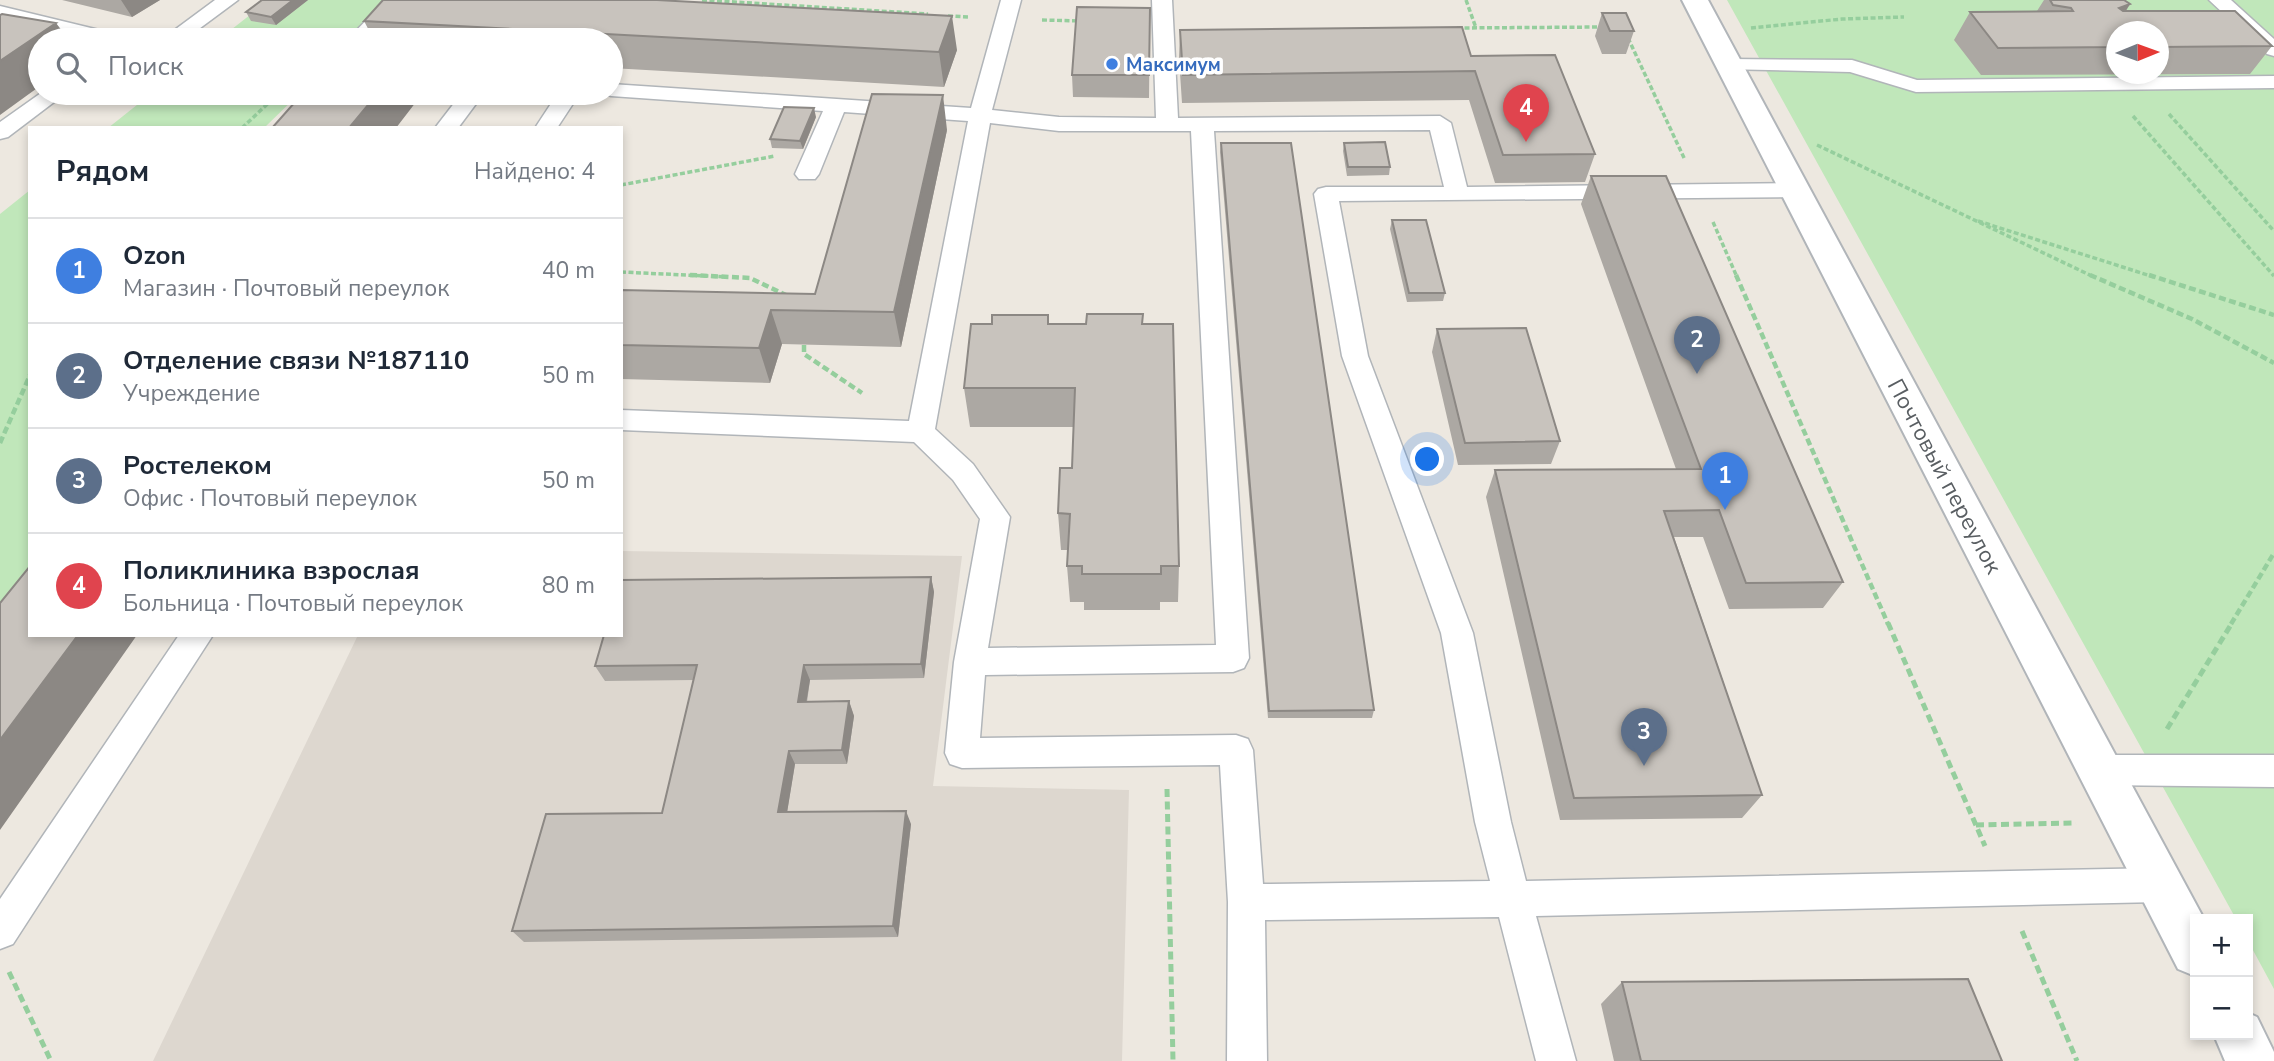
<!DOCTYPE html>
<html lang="ru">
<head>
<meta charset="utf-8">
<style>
  body { margin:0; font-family:"Nunito Sans",sans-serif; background:#f6f6f7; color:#1f2937 }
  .controls { position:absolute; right:21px; bottom:21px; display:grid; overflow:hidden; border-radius:0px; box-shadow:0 4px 10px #0003 }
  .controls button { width:63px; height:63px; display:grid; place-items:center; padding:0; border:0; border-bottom:2px solid #e0e1e3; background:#fff; color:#1f2937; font:35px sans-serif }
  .compass { position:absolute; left:2106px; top:21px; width:63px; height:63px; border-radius:50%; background:#fff; box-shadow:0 4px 10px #0003; rotate:89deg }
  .you { position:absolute; left:1428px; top:460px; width:24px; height:24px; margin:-18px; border:5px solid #fff; border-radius:50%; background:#1a73e8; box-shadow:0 0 0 10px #1a73e833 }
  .badge { display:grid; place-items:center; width:46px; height:46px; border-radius:50%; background:#f41f2b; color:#fff; font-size:23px; font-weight:700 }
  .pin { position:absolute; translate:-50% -58px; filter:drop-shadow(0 2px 4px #0008) }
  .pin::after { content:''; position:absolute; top:37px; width:24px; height:21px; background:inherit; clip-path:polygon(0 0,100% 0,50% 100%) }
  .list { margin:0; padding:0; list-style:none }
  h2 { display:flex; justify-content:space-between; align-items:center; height:91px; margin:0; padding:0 28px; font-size:30px }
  h2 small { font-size:23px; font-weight:400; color:#747a83 }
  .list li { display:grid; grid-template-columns:46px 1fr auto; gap:21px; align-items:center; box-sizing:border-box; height:105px; padding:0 28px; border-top:2px solid #e0e1e3 }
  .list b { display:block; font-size:26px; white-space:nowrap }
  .list p { margin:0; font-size:23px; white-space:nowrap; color:#747a83 }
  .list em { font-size:23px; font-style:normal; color:#747a83 }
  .icon { flex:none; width:38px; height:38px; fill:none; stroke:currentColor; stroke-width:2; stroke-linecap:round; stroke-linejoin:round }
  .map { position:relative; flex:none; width:2274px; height:1061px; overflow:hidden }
  .search { position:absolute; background:#fff; box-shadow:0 4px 10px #0003; left:28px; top:28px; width:595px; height:77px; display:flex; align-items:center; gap:18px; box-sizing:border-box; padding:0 24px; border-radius:38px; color:#747a83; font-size:26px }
  .panel { position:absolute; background:#fff; box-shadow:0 4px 10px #0003; left:28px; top:126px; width:595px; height:511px; border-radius:0px }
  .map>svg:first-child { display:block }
  .education { fill:#ddd7cf }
  .green { fill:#c0e7ba; fill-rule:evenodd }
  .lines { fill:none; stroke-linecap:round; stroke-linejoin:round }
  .service-casing { stroke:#b1b5b9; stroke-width:3 }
  .minor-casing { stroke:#b1b5b9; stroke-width:4 }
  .path-far2 { stroke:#95ce9d; stroke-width:3.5; stroke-dasharray:5 2.5; stroke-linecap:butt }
  .path-far1 { stroke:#95ce9d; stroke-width:4.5; stroke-dasharray:7 3.5; stroke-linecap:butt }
  .path { stroke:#95ce9d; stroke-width:5; stroke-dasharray:8 4.5; stroke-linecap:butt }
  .service { fill:#fff; fill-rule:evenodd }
  .minor { fill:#fff; fill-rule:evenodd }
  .wall { fill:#aca8a3; fill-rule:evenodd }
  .shaded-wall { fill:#8c8884 }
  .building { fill:#c8c3bd; stroke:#8c8884; stroke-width:2 }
  .shop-dot { fill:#3f7fe0; stroke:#fff; stroke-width:2.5 }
  .labels { text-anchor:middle; stroke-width:7; stroke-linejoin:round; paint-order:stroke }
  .far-shop-label { font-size:19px; font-weight:bold; fill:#366cbe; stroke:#fff; text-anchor:start }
  .street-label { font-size:23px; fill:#595e62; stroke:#fff }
</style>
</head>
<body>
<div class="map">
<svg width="2274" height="1061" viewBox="0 0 2274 1061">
  <rect width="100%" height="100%" fill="#ede8e0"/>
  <!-- education -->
  <path class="education" d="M621,551L962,556L933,786L1129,790L1122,1061H153L358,635H621Z"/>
  <!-- green -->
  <path class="green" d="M269,0H393L352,40H218Z
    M1727,0H2274V989L2248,941V919H2236ZM2116,32H2158V74H2116Z
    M152,93H300L264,128H108Z
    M30,190V569L0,611V214Z"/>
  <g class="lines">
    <!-- service casing -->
    <g class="service-casing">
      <path id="service" d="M215,0H238L184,40H161Z
        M386,0H407L368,40H347Z
        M1001,0H1021L992,110L1059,117L1156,118L1152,0H1172L1178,118L1440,116L1451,123L1467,187L1795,183L1803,185L1807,190L1803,195L1795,197L1339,201L1368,356L1473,633L1511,822L1526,881L2160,868L2173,873L2178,885L2173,897L2160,902L1536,916L1576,1061H1536L1499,917L1265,920L1267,1061H1227L1228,902L1220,765L962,768L950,764L945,753L954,662L980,519L953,480L914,442L621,430V410L909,421L968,121L844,112L819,174L815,179H799L795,174L823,111L611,96L602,93H611V84L971,108ZM990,123L1059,131H1191L1216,645L988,648L1010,517L973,464L935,429ZM1430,130L1444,187H1326L1318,189L1314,194L1342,356L1441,633L1475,822L1490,881L1263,884L1253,750L1248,739L1236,735L980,738L985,675L1233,672L1244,668L1249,658L1214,131Z
        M2209,0H2231L2274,39V56L2267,54Z
        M0,6L124,36L127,40H92L0,18Z
        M1729,59L1852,60L1917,80L2274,76V88L1916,92L1850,72L1722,69L1718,65L1722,61Z
        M41,93H66L8,137L0,139V122Z
        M462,93H484L458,128H435Z
        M558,93H580L557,128H535Z
        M179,635H213L13,944L0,949V899Z
        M2100,755H2274V787L2100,785L2088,781L2083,770L2088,759Z"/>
    </g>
    <!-- minor casing -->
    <g class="minor-casing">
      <path id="minor" d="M1682,0H1708L2204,919H2195V976L2178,969Z
        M2248,1013L2257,1017L2274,1052V1061H2225L2214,1035H2248Z"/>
    </g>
    <!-- path-far2 -->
    <path class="path-far2" d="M702,0L928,14
      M1466,0L1476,28
      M948,16L970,17
      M1042,20L1082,21
      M1457,28L1602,27
      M1751,28L1842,19L1904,17
      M1628,38L1685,160
      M2169,114L2274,231
      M2133,116L2274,276
      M242,128L279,93
      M1817,145L2094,277
      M621,185L775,156
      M1978,221L2154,277
      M1713,222L1737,277
      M621,272L728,277"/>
    <!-- path-far1 -->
    <path class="path-far1" d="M690,275L750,278L788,296
      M1736,275L1888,624
      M2090,275L2192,319L2274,363
      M2149,275L2274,315
      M804,345V354L862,393
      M0,443L30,375
      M2231,624L2274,553"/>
    <!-- path -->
    <path class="path" d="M1888,623L1985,846
      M2167,729L2232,623
      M1167,789L1173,1061
      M1976,825L2076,823
      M2022,931L2077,1061
      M9,972L51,1061"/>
    <!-- service -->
    <use href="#service" class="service"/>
    <!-- minor -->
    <use href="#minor" class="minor"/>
  </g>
  <!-- wall -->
  <path class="wall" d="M62,0H160L132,17Z
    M262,0H308L276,25L251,21L246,12Z
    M2044,0H2124L2130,4L2126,11L2272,46L2250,74L1981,75L1954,40L1970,12L2037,11ZM2117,32H2159V74H2117Z
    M1150,8L1149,98L1073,97L1072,75Z
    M1602,13L1634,31L1626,54H1602L1595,36Z
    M364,21L957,50L944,87L611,68V40H374Z
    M1180,30L1471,56L1595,154L1585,182L1495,183L1469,100L1182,103L1179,58Z
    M816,117L803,149L772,148L770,139Z
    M947,130L901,347L782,344L770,383L621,379V290L815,294Z
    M1221,143L1374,710L1372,718H1268L1220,152Z
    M1344,143L1390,167L1389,175L1347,176L1343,151Z
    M1591,176L1843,582L1823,608L1729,609L1703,537H1674L1762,795L1742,818L1560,820L1486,497L1495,470L1676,469L1581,204Z
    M1392,220L1445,293L1443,301L1407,302L1390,229Z
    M1048,315L1049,324H1143L1179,566L1178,602H1160V610H1084V602H1070L1067,566L1068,550H1061L1058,513L1072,468L1074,427H970L964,388L992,324Z
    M1437,329L1560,441L1551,464L1458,465L1432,352Z
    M931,577L934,592L924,678L810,680L807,702L849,701L854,716L847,764H795L787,812L911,824L898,937L524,942L512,931L662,813L694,680L605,681L595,666Z
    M1622,982L2002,1061H1614L1601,1004Z"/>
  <!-- shaded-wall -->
  <path class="shaded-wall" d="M121,0H160L132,17Z
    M293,0H308L276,25L271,17Z
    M2130,4L2112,32L2119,8Z
    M952,16L957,50L944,87L939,52Z
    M56,23L69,40H40V86L0,115V61Z
    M378,93H412L416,102L396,128H349Z
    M943,95L947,130L901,347L894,312Z
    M814,108L816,117L803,149L800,141Z
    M771,310L782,344L770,383L759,348Z
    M931,577L934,592L924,678L921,664Z
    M78,635H137L0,830V740Z
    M804,665L810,680L804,716L798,702Z
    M849,701L854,716L847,764L842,750Z
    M789,751L795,764L785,825L778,812Z
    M906,811L911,824L898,937L893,926Z"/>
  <!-- building -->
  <path class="building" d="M262,0H293L271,17L246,12Z
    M383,0H657L952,16L939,52L364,21Z
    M2050,0H2124L2130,4L2119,8L2123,11H2235L2272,46L2159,47V32H2117V47L1998,48L1970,12L2073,11L2071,8L2053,5Z
    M1077,7L1150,8L1149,75H1072Z
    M1602,13H1626L1634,31H1610Z
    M2,14L56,23L0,61V15Z
    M1462,27L1471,56L1555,55L1595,154L1503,155L1475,71L1183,75L1180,30Z
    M303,93H378L349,128H272Z
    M872,94L943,95L894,312L771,310L759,348L621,345V290L815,294Z
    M784,107L814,108L800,141L770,139Z
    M1385,142L1390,167H1348L1344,143Z
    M1221,143H1291L1374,710L1269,711Z
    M1591,176H1666L1843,582L1746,583L1719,510L1664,511L1762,795L1574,798L1495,470L1701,469Z
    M1392,220H1426L1445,293H1409Z
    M1087,314H1143L1142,324H1173L1179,566H1161V574H1082V566H1067L1070,514L1058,513L1060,468H1072L1075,388H964L971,324H992V315H1048V324H1086Z
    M1526,328L1560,441L1465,443L1437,329Z
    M30,566V635H78L0,740V603Z
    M931,577L921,664L804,665L798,702L849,701L842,750L789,751L778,812L906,811L893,926L512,931L546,814L662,813L697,665L595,666L604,635H621V580Z
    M1968,979L2002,1061H1641L1622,982Z"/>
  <!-- markers -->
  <circle class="shop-dot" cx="1112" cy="64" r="7"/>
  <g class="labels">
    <!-- far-shop labels -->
    <g class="far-shop-label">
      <text x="1126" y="71">Максимум</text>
    </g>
    <!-- street labels -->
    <g class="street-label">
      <text transform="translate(1945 476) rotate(62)" y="8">Почтовый переулок</text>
    </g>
  </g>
</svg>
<div class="controls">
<button>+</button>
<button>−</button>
</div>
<svg class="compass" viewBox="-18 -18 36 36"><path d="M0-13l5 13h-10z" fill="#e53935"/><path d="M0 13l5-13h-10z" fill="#747a83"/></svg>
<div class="you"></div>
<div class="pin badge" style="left:1725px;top:510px;background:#3f7fe0">1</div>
<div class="pin badge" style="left:1697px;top:374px;background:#5c6f8a">2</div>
<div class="pin badge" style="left:1644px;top:766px;background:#5c6f8a">3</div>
<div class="pin badge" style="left:1526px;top:142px;background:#e0444e">4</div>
<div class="search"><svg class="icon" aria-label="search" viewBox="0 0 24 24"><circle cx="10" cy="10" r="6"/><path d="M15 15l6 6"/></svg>Поиск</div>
<section class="panel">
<h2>Рядом<small>Найдено: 4</small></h2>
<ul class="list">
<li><span class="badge" style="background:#3f7fe0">1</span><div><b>Ozon</b><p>Магазин · Почтовый переулок</p></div><em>40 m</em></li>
<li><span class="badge" style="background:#5c6f8a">2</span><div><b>Отделение связи №187110</b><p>Учреждение</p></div><em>50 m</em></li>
<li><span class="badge" style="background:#5c6f8a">3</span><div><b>Ростелеком</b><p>Офис · Почтовый переулок</p></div><em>50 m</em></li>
<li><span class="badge" style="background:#e0444e">4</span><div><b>Поликлиника взрослая</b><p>Больница · Почтовый переулок</p></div><em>80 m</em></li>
</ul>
</section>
</div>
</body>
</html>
